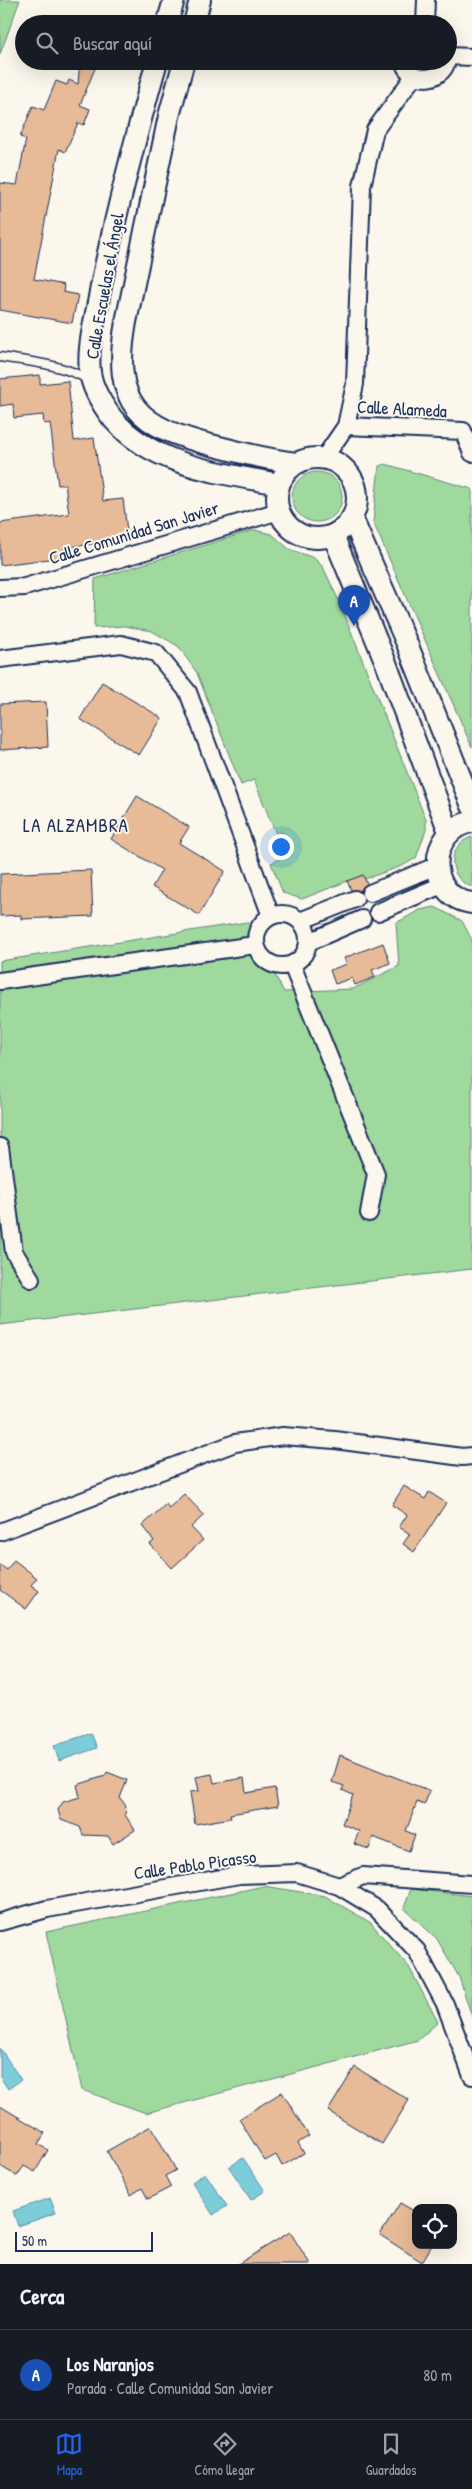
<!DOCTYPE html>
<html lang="es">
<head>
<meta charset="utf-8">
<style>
  body { margin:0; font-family:"Patrick Hand",sans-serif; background:#242831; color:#f1f3f6 }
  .controls { position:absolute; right:15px; bottom:15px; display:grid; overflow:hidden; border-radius:10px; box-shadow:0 5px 20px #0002 }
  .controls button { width:45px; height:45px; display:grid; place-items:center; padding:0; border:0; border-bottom:1px solid #363941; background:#171b24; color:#f1f3f6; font:25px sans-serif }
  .scale { position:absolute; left:15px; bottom:12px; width:138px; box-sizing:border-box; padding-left:5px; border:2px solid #1b2f5e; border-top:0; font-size:14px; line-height:18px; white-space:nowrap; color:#1b2f5e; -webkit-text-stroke:4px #fbf7ec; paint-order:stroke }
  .you { position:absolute; left:280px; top:846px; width:18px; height:18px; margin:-12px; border:4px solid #fff; border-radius:50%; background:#1a73e8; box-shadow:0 0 0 8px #1a73e833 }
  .badge { display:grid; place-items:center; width:32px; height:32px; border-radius:50%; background:#2563eb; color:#fff; font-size:16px; font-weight:700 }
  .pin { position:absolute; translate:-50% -41px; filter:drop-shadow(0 1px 2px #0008) }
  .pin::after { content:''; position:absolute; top:26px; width:18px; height:15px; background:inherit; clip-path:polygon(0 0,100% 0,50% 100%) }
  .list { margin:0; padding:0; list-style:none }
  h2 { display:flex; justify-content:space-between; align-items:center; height:65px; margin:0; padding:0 20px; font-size:21px }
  h2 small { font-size:16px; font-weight:400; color:#9ea1a6 }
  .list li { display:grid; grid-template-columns:32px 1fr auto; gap:15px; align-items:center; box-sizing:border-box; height:90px; padding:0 20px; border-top:1px solid #363941 }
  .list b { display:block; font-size:19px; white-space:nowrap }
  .list p { margin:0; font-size:16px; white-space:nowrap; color:#9ea1a6 }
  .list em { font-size:16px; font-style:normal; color:#9ea1a6 }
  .icon { flex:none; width:28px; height:28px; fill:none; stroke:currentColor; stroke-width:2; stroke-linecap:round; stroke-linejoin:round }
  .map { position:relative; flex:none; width:472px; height:2264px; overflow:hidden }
  .search { position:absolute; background:#171b24; box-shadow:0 5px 20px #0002; left:15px; right:15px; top:15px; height:55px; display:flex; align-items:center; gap:12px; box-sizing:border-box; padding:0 18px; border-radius:28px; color:#9ea1a6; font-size:19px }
  .sheet { height:155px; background:#171b24 }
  nav { display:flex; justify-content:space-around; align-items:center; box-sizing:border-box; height:70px; border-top:1px solid #363941; background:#171b24; font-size:14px; color:#9ea1a6 }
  nav a { display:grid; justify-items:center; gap:2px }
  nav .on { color:#2563eb }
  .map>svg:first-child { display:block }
  .green { fill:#a0d99e; stroke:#5e847e }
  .water { fill:#7dcdd9; stroke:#568ea8 }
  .building { fill:#e7bb97; stroke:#1b2f5e }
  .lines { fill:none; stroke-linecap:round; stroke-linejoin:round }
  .service-casing { stroke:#1b2f5e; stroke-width:11 }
  .minor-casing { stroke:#1b2f5e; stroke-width:20 }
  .tertiary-casing { stroke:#1b2f5e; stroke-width:24 }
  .service { stroke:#fbf7ec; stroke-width:8 }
  .minor { stroke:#fbf7ec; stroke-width:16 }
  .tertiary { stroke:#fbf7ec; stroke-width:20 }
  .labels { text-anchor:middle; stroke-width:4; stroke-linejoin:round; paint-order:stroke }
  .street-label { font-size:18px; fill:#1b2f5e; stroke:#fbf7ec }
  .neighbourhood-label { font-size:19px; letter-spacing:1px; fill:#1b2f5e; stroke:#fbf7ec }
</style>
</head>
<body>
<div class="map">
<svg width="472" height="2264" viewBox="0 0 472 2264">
  <rect width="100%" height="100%" fill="#fbf7ec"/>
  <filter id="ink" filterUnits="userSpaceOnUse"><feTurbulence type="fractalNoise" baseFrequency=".02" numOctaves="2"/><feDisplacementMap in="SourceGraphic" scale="10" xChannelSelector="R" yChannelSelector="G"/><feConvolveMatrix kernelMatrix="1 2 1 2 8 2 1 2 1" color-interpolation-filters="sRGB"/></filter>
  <g filter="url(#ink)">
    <!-- green -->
    <path class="green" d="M0,0H20L0,54Z
      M385,464L472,489V747L373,522L379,466Z
      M292 497a25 25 0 1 1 50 0a25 25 0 1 1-50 0Z
      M254,530L272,534L289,549L314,558L323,567L339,601L426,820V830L416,858L402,866L365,879L363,875L302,899L283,893L271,863L290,854L282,832L276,834L254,780L241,785L197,673L178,646L152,631L125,626L94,628L95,579Z
      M472,837V887C447,879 446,845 472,837Z
      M435,907L462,921L472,940V1269L0,1325V961L247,922L284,992L353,989L399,966L396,923L420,910Z
      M264,1886L325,1896L371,1923L409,1967L438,2022L418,2040L146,2113L82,2090L46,1932Z
      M411,1889L472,1896V2017L459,1977L437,1939L404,1908Z"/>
    <!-- water -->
    <path class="water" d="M91,1733L97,1748L59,1761L54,1746Z
      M0,2048L21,2080L8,2089L0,2077Z
      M243,2158L265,2191L251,2200L229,2167Z
      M205,2173L227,2206L213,2215L192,2182Z
      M50,2198L56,2213L18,2226L13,2211Z"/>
    <!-- building -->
    <path class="building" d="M80,61H98L80,105L90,109L84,125L78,123L65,152L59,149L34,279L64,285L63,292L78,295L72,323L0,310V183L17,185L26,139L20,137L33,106L44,110L56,81L67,85L69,80L78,84Z
      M40,375V384L68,381L74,441L94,438L103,501L123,499L128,539L64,548L65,557L0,565V523L69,514L65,484L58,485L50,423L44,424L43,415L14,418L13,404L0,406V379Z
      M102,682L162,718L139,755L80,719Z
      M46,702L48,747L0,750V704Z
      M137,796L189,827L179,843L225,871L199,915L152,887L162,870L111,839Z
      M91,870L93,916L21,919V915L0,916V874Z
      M363,875L367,884L360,891L351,890L347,881Z
      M383,943L390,963L372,970L375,977L355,985L352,978L335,984L330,970L347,964L344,958Z
      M404,1486L425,1499L429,1492L446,1503L414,1552L403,1544L410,1534L399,1527L407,1515L392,1505Z
      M184,1494L204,1515L191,1527L203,1540L172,1568L150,1544L154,1541L142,1526L166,1504L169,1508Z
      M14,1560L37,1578L31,1585L39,1591L26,1609L0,1590V1565L7,1570Z
      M340,1755L430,1791L424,1805L417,1802L406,1831L415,1835L409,1851L373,1837L369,1849L354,1844L359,1831L342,1824L353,1795L342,1790L344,1786L332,1782Z
      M107,1772L127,1780L120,1798L126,1806L125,1815L135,1830L113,1844L108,1836L83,1835L80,1827L61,1820L58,1810L63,1802L80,1797L77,1785L105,1776Z
      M212,1774L214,1783L244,1778L246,1793L275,1788L278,1806L230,1814L231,1818L195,1824L190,1792L199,1791L196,1777Z
      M355,2067L409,2100L382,2144L328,2111Z
      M282,2092L309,2136L298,2143L304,2153L282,2166L276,2155L265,2161L239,2119Z
      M0,2106L45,2133L38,2144L48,2150L35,2172L24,2166L17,2176L0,2166Z
      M151,2126L176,2170L165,2176L171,2187L148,2199L142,2188L131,2195L107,2151Z
      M400,2203L416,2212V2245H432L422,2262L380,2235Z
      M290,2232L310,2264H238Z"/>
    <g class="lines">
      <!-- service casing -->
      <g class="service-casing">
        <path id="service" d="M0,357C31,362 62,364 89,380"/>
      </g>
      <!-- minor casing -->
      <g class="minor-casing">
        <path id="minor" d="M425,24L426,0
          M448,56L472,57
          M403,61C409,83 441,84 447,61
          M346,426L463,431L472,453
          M324,458L346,426L355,384L362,186L375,130L414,76
          M0,588L25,587L279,511
          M0,659L121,644L156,653L188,692L271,916
          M370,893L436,866
          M378,912L442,885
          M256 940a26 26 0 1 1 52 0a26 26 0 1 1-52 0Z
          M300,921L355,899
          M309,942L362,919
          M292,965L376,1174L369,1213
          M0,981L255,945
          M0,1147L14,1252L31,1279
          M0,1532L235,1443L283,1436L335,1440L462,1457L472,1456
          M339,1886L363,1876L472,1884
          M0,1922L47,1909L239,1875L297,1873L339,1886L377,1909L417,1951L445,2004L472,2076"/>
      </g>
      <!-- tertiary casing -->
      <g class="tertiary-casing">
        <path id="tertiary" d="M167,24L174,0
          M194,24L200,0
          M157,61C135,139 114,217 99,297C95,321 87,347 90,372C92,388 103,406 113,419C154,467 222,473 279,484
          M184,61L169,116L126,322C111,405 138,427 215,446C242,453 269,460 297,463
          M277 498a40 40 0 1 1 80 0a40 40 0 1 1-80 0Z
          M352,518L408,646L472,806
          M333,535L386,663L449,832
          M472,822C427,829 425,897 472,903"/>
      </g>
      <!-- service -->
      <use href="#service" class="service"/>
      <!-- minor -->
      <use href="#minor" class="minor"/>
      <!-- tertiary -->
      <use href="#tertiary" class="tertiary"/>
    </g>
  </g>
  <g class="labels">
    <!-- street labels -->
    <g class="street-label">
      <text transform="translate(105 286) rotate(-80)" y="6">Calle Escuelas el Ángel</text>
      <text transform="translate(402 409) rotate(3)" y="6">Calle Alameda</text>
      <text transform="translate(134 533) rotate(-17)" y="6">Calle Comunidad San Javier</text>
      <text transform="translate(195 1865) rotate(-8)" y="6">Calle Pablo Picasso</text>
    </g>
    <!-- neighbourhood labels -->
    <g class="neighbourhood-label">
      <text x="76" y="832">LA ALZAMBRA</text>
    </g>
  </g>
</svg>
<div class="controls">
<button><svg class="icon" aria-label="locate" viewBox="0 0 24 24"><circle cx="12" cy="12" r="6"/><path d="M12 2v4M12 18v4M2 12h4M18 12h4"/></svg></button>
</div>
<div class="scale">50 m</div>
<div class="you"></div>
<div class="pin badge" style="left:354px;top:626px;background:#1a4fb4">A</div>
<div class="search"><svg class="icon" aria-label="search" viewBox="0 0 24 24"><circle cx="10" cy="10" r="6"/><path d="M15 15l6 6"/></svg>Buscar aquí</div>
</div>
<section class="sheet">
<h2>Cerca<small></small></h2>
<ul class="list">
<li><span class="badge" style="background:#1a4fb4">A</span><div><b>Los Naranjos</b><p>Parada · Calle Comunidad San Javier</p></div><em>80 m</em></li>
</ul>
</section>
<nav>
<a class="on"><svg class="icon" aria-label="map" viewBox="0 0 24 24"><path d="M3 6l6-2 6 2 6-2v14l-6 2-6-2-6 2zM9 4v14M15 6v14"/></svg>Mapa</a>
<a><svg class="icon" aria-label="directions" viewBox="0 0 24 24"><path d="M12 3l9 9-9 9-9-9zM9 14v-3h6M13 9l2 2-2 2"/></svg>Cómo llegar</a>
<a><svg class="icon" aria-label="saved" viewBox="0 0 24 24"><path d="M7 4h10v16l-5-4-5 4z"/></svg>Guardados</a>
</nav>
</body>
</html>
